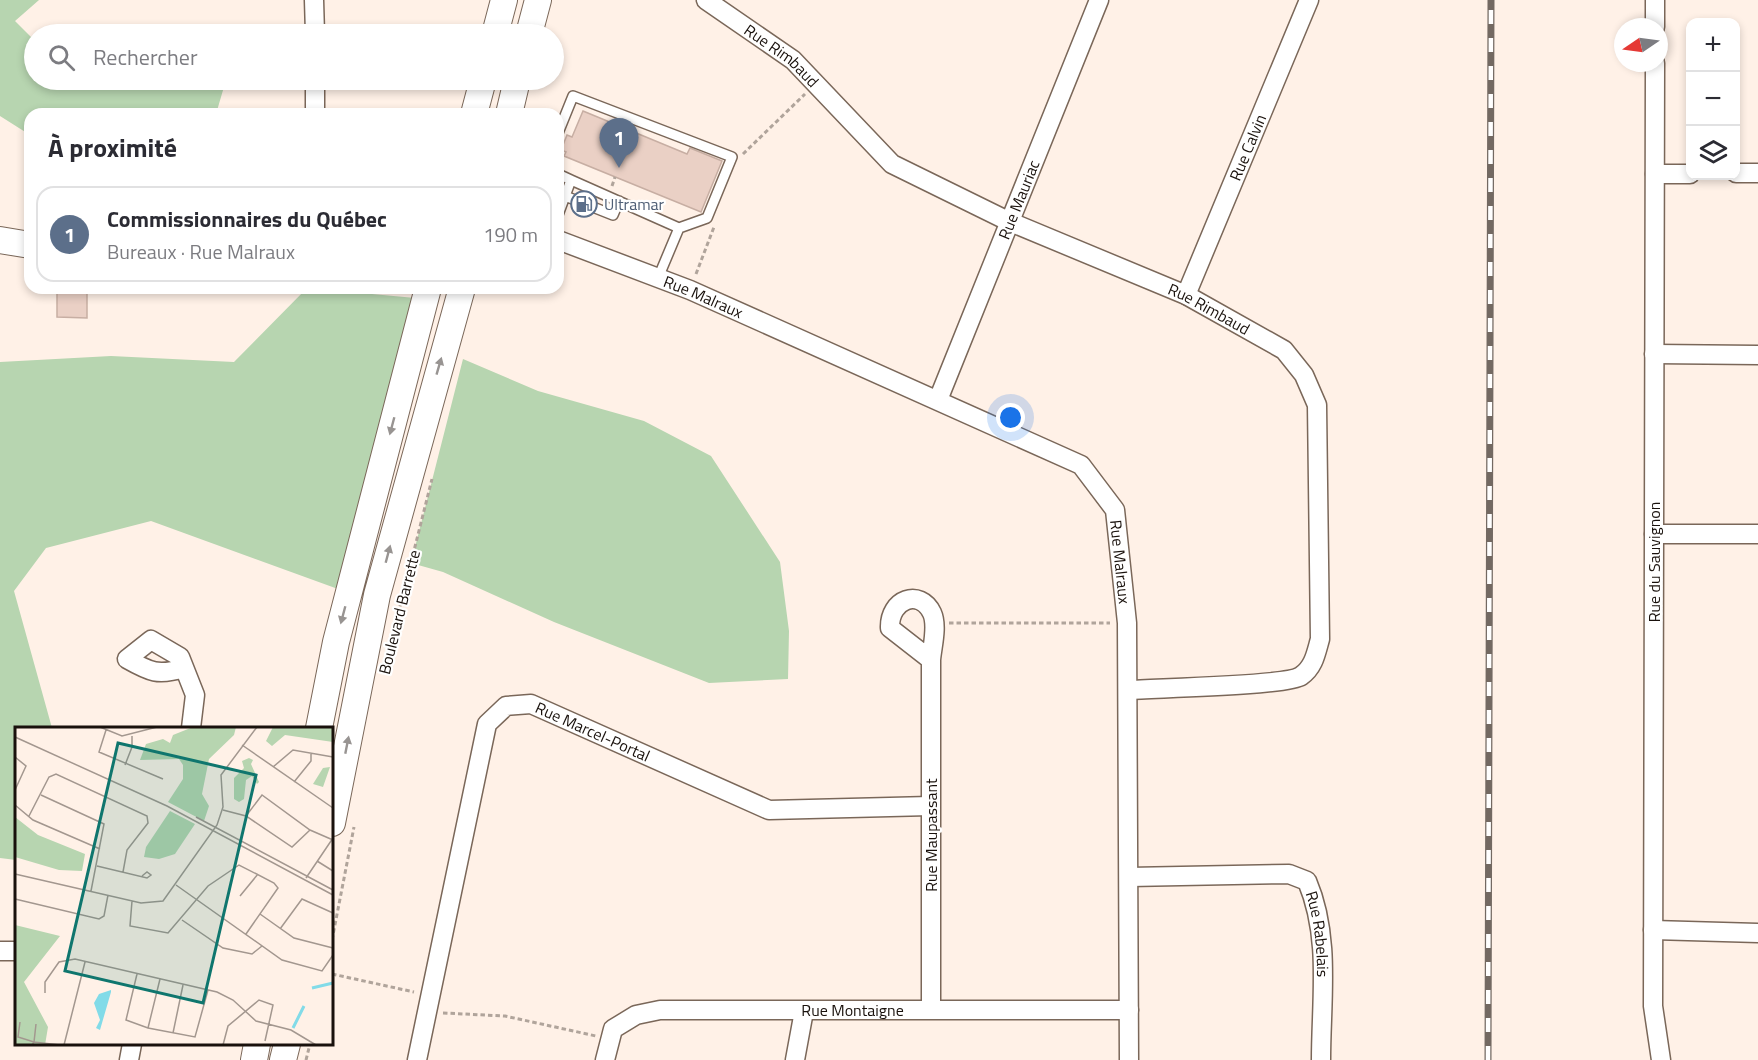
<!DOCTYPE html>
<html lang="fr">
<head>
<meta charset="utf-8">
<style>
  body { margin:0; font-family:"Titillium Web",sans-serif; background:#f7f7f7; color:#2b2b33 }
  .controls { position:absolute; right:18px; top:18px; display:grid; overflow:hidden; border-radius:12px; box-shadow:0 3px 9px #0003 }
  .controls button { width:54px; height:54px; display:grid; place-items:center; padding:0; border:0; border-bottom:2px solid #e1e1e2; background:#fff; color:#2b2b33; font:30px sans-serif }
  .compass { position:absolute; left:1614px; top:18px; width:54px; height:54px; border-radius:50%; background:#fff; box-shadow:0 3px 9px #0003; rotate:257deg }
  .you { position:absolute; left:1011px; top:418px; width:21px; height:21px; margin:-15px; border:4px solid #fff; border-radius:50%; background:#1a73e8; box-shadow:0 0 0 9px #1a73e833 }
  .badge { display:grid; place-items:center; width:39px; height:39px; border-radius:50%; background:#ba3e8e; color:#fff; font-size:20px; font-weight:700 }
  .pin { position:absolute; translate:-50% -50px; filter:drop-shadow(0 2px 3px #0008) }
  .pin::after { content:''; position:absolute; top:32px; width:21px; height:18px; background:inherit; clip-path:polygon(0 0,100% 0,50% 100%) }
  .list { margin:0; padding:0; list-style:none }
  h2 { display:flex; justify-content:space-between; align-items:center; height:78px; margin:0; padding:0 24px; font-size:26px }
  h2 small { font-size:20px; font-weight:400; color:#7c7c81 }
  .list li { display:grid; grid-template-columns:39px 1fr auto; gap:18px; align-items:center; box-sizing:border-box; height:96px; margin:0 12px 12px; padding:0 12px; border:2px solid #e1e1e2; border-radius:18px }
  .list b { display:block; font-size:22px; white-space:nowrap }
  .list p { margin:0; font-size:20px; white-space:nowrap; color:#7c7c81 }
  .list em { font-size:20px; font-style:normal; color:#7c7c81 }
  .icon { flex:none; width:33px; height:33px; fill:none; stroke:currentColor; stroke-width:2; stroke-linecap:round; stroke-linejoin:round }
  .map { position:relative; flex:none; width:1758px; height:1060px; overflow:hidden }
  .search { position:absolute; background:#fff; box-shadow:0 3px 9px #0003; left:24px; top:24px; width:540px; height:66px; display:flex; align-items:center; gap:15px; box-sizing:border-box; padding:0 21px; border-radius:33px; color:#7c7c81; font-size:22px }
  .panel { position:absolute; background:#fff; box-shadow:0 3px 9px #0003; left:24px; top:108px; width:540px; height:186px; border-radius:18px }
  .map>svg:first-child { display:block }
  .green { fill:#b7d5b0 }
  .building { fill:#ead0c5; stroke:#c7aea3; stroke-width:1.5 }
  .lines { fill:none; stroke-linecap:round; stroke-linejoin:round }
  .lane-casing { stroke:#7a6759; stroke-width:12 }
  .street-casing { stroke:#7a6759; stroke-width:21 }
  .secondary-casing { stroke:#7a6759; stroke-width:28 }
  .path { stroke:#b0a49b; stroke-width:3; stroke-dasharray:4.5 3; stroke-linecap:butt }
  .lane { stroke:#fff; stroke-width:9 }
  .street { stroke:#fff; stroke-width:18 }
  .secondary { stroke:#fff; stroke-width:26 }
  .rail-casing { stroke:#736962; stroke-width:7 }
  .rail { stroke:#fff; stroke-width:4.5; stroke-dasharray:14; stroke-linecap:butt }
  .oneway { fill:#989492 }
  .labels { text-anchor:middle; stroke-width:4.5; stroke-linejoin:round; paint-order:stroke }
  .street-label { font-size:16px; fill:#19110c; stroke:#fff }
  .service-label { font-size:16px; fill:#4e5e75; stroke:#fff; text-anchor:start }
  .inset-river { fill:none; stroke:#82dbe8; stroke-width:3 }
  .inset-road { fill:none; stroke:#a3978f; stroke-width:1.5 }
  .view { fill:#0f766e; fill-opacity:0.15; stroke:#0f766e; stroke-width:3 }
  .inset-edge { fill:none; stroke:#19110c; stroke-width:3 }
</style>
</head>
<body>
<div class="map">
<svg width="1758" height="1060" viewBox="0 0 1758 1060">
  <rect width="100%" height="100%" fill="#fff1e7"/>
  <!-- green -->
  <path class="green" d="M0,0H39L15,21L34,40V80H226L216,114H30V135L0,116Z
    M307,288L426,299L349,593L151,521L46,548L14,591L52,728H16V860L0,858V362L111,356L234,362Z
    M463,359L538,391L644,421L711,456L780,562L789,631L788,679L709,683L554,622L443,572L411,563Z"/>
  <!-- building -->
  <path class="building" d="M583,111L687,154L690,148L722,161L701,212L564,156L566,152L561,150L567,135L572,137Z
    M57,293H87V318L57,317Z"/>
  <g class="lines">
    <!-- lane casing -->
    <g class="lane-casing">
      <path id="lane" d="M558,133L573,96L732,157L707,218L679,228
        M558,174L571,180
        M565,196L613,215L619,201
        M558,215L571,180L679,228L658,278"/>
    </g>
    <!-- street casing -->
    <g class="street-casing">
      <g id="street">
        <path d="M314,0L315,34"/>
        <path id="s1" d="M706,0L793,60L892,164L1008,221L1186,295L1284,350L1304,375L1317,405L1320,639C1316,653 1314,667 1301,676C1286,686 1156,688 1129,690"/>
        <path d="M1655,27V0"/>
        <path d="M1655,63L1653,1006L1661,1060"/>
        <path d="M315,80V114"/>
        <path d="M1736,173H1758"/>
        <path d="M1655,174H1690"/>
        <path id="s2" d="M558,240L690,290L1081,465L1115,510L1127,623L1129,1060"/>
        <path id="s3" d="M1186,295L1309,0"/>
        <path d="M1654,354L1758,355"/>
        <path id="s4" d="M938,400L1099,0"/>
        <path d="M1654,534H1758"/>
        <path d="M931,660L890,628C889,599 920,588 932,613C938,626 932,647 931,660V1009"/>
        <path d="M184,668C158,676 150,672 127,659L151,640L180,657L195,695L191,728"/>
        <path id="s5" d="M1129,877L1289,874L1307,881C1331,937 1321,1000 1321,1060"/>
        <path d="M1653,930L1758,933"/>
        <path d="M0,951H16"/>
        <path d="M129,1060L132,1044"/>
        <path id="s6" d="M417,1060L487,724L506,706L531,704L769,810L930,806"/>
        <path id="s7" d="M605,1060L613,1029L636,1015L660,1010H1129"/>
        <path d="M795,1060L804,1011"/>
      </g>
    </g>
    <!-- secondary casing -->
    <g class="secondary-casing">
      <path id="secondary" d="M495,34L504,0
        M529,34L538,0
        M474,114L483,80
        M509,114L517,80
        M0,240L30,245
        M319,728L336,642L428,288
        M332,823L377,595L462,288
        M254,1060L257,1044
        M283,1060L287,1044"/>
    </g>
    <!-- path -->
    <path class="path" d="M743,154L805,94
      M612,186L615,177
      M696,274L714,227
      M949,623H1110
      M389,650L432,479
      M332,940L354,827
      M332,974L414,992
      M443,1013L505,1016L596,1036
      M306,1060L310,1044"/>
    <!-- lane -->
    <use href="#lane" class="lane"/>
    <!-- street -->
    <use href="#street" class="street"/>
    <!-- secondary -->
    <use href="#secondary" class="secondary"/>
    <!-- rail casing -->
    <g class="rail-casing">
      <path id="rail" d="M1488,1060L1491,0"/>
    </g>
    <!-- rail -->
    <use href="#rail" class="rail"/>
  </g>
  <!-- one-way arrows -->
  <defs><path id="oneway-solid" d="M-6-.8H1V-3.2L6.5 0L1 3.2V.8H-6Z" transform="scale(1.5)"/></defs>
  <g class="oneway">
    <use href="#oneway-solid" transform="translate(439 366) rotate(-74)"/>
    <use href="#oneway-solid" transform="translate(392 426) rotate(105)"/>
    <use href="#oneway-solid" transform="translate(388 554) rotate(-75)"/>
    <use href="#oneway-solid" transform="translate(343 615) rotate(105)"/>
    <use href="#oneway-solid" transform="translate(347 745) rotate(-79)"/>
  </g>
  <!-- icons -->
  <defs>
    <g id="fuel-ring" transform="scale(1.35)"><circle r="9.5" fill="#fff" stroke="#5c6f8a" stroke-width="1.5"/><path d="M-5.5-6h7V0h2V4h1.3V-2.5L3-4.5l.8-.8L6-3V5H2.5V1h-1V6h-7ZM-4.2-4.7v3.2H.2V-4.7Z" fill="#5c6f8a"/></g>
  </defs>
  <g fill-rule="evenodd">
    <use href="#fuel-ring" x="584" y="204"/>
  </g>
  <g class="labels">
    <!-- street labels -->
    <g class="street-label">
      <text dy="6" stroke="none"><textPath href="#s1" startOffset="94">Rue Rimbaud</textPath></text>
      <text dy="6" stroke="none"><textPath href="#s3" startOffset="160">Rue Calvin</textPath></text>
      <text dy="6" stroke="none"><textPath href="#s4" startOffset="216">Rue Mauriac</textPath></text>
      <text dy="6" stroke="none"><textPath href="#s2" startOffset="156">Rue Malraux</textPath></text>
      <text dy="6" stroke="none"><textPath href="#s1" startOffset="598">Rue Rimbaud</textPath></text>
      <text dy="6" stroke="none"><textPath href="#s2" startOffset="678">Rue Malraux</textPath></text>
      <text transform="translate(1654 562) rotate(-90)" y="6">Rue du Sauvignon</text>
      <text transform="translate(399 612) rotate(-76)" y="6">Boulevard Barrette</text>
      <text dy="6" stroke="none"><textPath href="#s6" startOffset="462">Rue Marcel-Portal</textPath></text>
      <text transform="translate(931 835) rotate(-90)" y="6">Rue Maupassant</text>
      <text dy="6" stroke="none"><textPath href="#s5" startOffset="234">Rue Rabelais</textPath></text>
      <text dy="6" stroke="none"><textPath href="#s7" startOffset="276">Rue Montaigne</textPath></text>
    </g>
    <!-- service labels -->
    <g class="service-label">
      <text x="604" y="210">Ultramar</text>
    </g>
  </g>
  <!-- overview -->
  <g transform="translate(15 727)">
    <rect width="318" height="318" fill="#fff1e7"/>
    <path d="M178,0H221L219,8L194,32L187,67L194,79L189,94L153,75L168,52V38L164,32L125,33L131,17L148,12L155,16L158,8ZM258,0H318V15L270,8L257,19L251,14ZM234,31L238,33L236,37L244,55L242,57L237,49L231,53L229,72L224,75L219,72V51L229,41L227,34ZM315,40L308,60L298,57L308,41ZM155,84L180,97L160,127L144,132L129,130L131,120ZM0,90L23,108L70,127L67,144L44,143L0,130ZM0,198L45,209L9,255L33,300L30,318H0Z" fill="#b7d5b0"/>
    <path d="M96,263V265L85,303L81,301L85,293L79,276L84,267Z" fill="#82dbe8"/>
    <path class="inset-river" d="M297,261L318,256M278,301L289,279"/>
    <path class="inset-road" d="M85,0L107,9L142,0M91,3L84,25L148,52M0,10L152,79L318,168M227,18L318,81M0,30L11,39L0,63M110,38L117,20V9M258,40L278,23L318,30M279,55L296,34V26M26,68L89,97L76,164M0,78L18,93L85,122M208,83L231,89L277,120L295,103M14,89L34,50L41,47L132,89L133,96L112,123L108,145M231,89L247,68L295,103L318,113M181,90L318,163M302,134L318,144M82,139L132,151L136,148L132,145L127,149M0,147L126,176L148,174L202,98L208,80L206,48L242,0M291,151L318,111M161,158L267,233L307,244L318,228M225,169L243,147M0,172L84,192L89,189L93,168M117,174L115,199L153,206L193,159L224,138L259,156L263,161L231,207M245,187L279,211L318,221M167,193L208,221L237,227L247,219M265,202L287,172L318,186M122,247L111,293L133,301L180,310L193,263M30,266V255L44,235L60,232L202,265L218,273L241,294L276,303L301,318M5,295L3,310L19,315L21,297M133,301L145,252M158,306L168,258M17,318L19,315L45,318M49,318L70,235M208,318L213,299L244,273L258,278L250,314"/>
    <path class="view" d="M103,16L241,48L188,276L50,244Z"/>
    <rect width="318" height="318" class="inset-edge"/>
  </g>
</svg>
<div class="controls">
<button>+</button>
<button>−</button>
<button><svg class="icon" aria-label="layers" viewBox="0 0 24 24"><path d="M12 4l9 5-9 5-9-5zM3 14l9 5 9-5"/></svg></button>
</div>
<svg class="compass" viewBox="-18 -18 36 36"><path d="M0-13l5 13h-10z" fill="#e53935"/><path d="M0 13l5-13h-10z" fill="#7c7c81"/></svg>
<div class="you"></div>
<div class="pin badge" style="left:619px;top:168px;background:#5c6f8a">1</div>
<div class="search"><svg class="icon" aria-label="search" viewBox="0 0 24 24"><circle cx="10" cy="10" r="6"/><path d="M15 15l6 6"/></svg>Rechercher</div>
<section class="panel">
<h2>À proximité<small></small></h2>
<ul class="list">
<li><span class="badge" style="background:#5c6f8a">1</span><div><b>Commissionnaires du Québec</b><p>Bureaux · Rue Malraux</p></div><em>190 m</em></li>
</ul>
</section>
</div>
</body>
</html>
